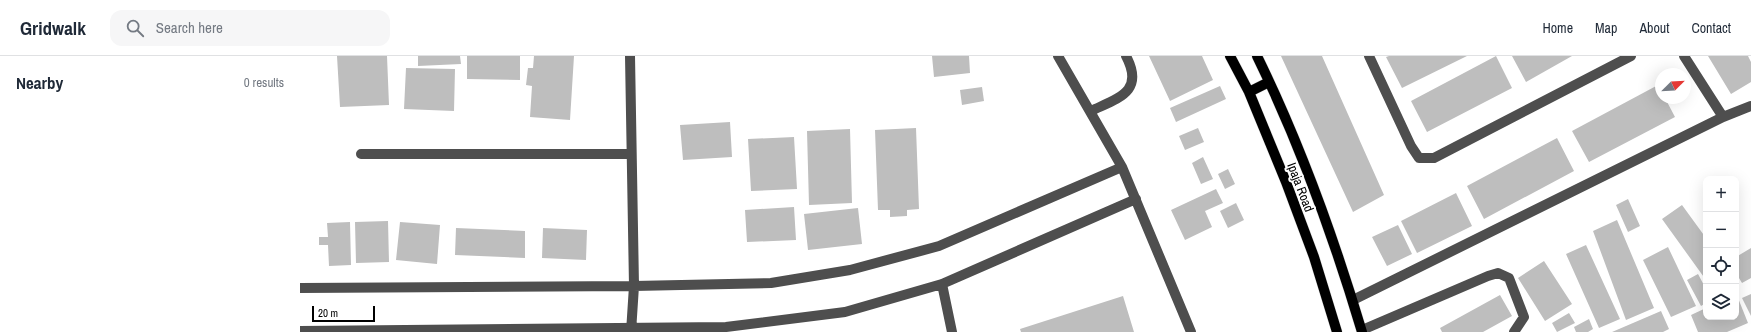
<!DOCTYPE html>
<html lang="en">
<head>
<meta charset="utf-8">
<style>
  body { margin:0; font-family:"Archivo Narrow",sans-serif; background:#f6f6f7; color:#1f2937 }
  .controls { position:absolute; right:12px; bottom:12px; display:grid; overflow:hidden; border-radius:8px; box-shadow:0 4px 16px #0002 }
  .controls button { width:36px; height:36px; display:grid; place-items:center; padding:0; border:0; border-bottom:1px solid #e0e1e3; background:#fff; color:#1f2937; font:20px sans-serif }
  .compass { position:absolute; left:1355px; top:12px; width:36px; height:36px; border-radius:50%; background:#fff; box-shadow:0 4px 16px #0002; rotate:66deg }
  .scale { position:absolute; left:12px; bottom:10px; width:63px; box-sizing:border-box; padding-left:4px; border:2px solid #000; border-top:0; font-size:11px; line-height:14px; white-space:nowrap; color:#000; -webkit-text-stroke:3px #fff; paint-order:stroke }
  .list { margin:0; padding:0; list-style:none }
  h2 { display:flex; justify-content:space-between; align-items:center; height:52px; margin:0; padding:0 16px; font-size:17px }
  h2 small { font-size:13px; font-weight:400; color:#747a83 }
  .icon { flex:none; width:22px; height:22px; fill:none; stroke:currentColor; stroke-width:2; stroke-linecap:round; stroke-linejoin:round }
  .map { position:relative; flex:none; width:1451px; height:276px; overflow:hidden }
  header { display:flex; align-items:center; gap:24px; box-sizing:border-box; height:56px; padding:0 20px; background:#fff; border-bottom:1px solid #e0e1e3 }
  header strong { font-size:19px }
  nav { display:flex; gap:22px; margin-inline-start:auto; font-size:14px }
  .search { width:280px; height:36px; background:#f6f6f7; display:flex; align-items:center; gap:10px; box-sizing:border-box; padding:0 14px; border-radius:12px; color:#747a83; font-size:15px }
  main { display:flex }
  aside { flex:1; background:#fff }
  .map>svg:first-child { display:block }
  .building { fill:#bebebe }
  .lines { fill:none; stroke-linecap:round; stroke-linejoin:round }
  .major-casing { stroke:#dbdbdb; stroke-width:11 }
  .minor { stroke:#4e4e4e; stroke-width:10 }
  .major { stroke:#000; stroke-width:10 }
  .labels { text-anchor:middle; stroke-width:4; stroke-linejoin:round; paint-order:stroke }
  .street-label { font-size:13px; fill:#000; stroke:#fff }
</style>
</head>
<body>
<header>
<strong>Gridwalk</strong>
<div class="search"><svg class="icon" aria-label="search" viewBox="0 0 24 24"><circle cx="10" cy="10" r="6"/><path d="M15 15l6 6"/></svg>Search here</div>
<nav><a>Home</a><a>Map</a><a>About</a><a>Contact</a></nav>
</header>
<main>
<aside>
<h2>Nearby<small>0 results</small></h2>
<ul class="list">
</ul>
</aside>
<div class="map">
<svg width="1451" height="276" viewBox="0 0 1451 276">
  <rect width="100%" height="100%" fill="#fff"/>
  <!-- building -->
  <path class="building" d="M37,0H87L89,49L40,51Z
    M118,0H160L161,8L118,10Z
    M167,0H220V24L167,23Z
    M234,0H274L270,64L230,61L232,30L226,29L228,12H233Z
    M632,0H669L670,17L634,21Z
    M849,0H902L913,24L870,45Z
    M981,0H1022L1084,139L1053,156Z
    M1089,0H1167L1102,32L1086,1Z
    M1196,0L1212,32L1127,76L1111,45Z
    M1212,0H1272L1226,26Z
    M1408,0H1448L1451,6V26L1431,38Z
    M106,12L155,13L154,55L104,53Z
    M1358,29L1361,34V42H1365L1375,61L1289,106L1272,75Z
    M920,30L926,43L876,66L870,52Z
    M682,31L684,45L662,49L660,34Z
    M430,66L432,101L383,104L380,69Z
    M616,72L619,153L607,154V160L590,161V154H578L575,74Z
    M898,72L904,86L885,94L879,80Z
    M550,73L552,147L509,149L507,75Z
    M494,81L497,133L451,135L448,83Z
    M1257,82L1274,115L1184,163L1167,130Z
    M903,101L913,123L901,128L892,107Z
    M928,113L935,128L925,133L918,118Z
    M916,133L923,147L905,155L912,171L885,184L871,154Z
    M1156,137L1172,170L1117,197L1101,165Z
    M1328,143L1340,170L1328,176L1316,149Z
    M936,147L944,164L928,172L920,155Z
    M1382,149L1406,182V224L1362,163Z
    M494,151L496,184L447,186L445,154Z
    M558,152L562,188L508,194L504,158Z
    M1317,164L1354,252L1326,264L1293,175Z
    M88,165L89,206L56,207L55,166Z
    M50,166L51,209L29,210L28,189H19V181H28L27,167Z
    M100,166L140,169L137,208L96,204Z
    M1098,169L1112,198L1087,210L1072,181Z
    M156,172L225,175V202L155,199Z
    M243,172L287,174L286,204L242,202Z
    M1286,189L1320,263L1299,272L1266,198Z
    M1368,191L1396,250L1371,261L1343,204Z
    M1451,192V222L1442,227L1436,217V201Z
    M1244,205L1272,248L1245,265L1218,222Z
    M1398,218L1406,233V247L1401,250L1387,224Z
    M1436,237L1448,267L1427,276H1398L1391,259L1406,252V261H1436Z
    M1451,238V260L1442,242Z
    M1200,239L1212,260L1183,276H1142L1140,272Z
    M823,240L834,276H721L720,273Z
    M1361,255L1369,273L1363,276H1312Z
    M1269,257L1275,267L1257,276L1252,267Z
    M1289,263L1293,273L1288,276H1276L1274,271Z"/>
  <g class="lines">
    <!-- major casing -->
    <g class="major-casing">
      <path id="major" d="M930,0L949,36L986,126L1014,201L1037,276
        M957,0C1000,88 1034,182 1062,276
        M949,36L969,26"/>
    </g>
    <!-- minor -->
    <path class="minor" d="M330,0L334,230L331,276
      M758,0L822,111L891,276
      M1069,0L1111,90L1119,102H1134L1331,0
      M1384,0L1423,61
      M791,55C818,42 845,36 826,0
      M61,98H331
      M642,228L652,276
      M0,232L334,230L471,227L550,214L639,190L822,111
      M1053,244L1423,61L1451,50
      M1062,274L1188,220L1198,217L1209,222L1224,261L1214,276
      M0,275L426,271L545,256L642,228L836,143"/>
    <!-- major -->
    <use href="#major" class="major"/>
  </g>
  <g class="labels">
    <!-- street labels -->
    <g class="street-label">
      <text transform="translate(1001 131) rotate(69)" y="5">Ipaja Road</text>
    </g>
  </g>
</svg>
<div class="controls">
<button>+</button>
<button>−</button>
<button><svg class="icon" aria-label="locate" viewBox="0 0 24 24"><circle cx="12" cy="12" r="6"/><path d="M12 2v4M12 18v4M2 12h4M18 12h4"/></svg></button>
<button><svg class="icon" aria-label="layers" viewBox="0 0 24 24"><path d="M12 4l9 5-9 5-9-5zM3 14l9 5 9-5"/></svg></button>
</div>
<svg class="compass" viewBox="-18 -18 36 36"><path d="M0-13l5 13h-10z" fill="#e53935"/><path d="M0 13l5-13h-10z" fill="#747a83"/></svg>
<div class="scale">20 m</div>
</div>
</main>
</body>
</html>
